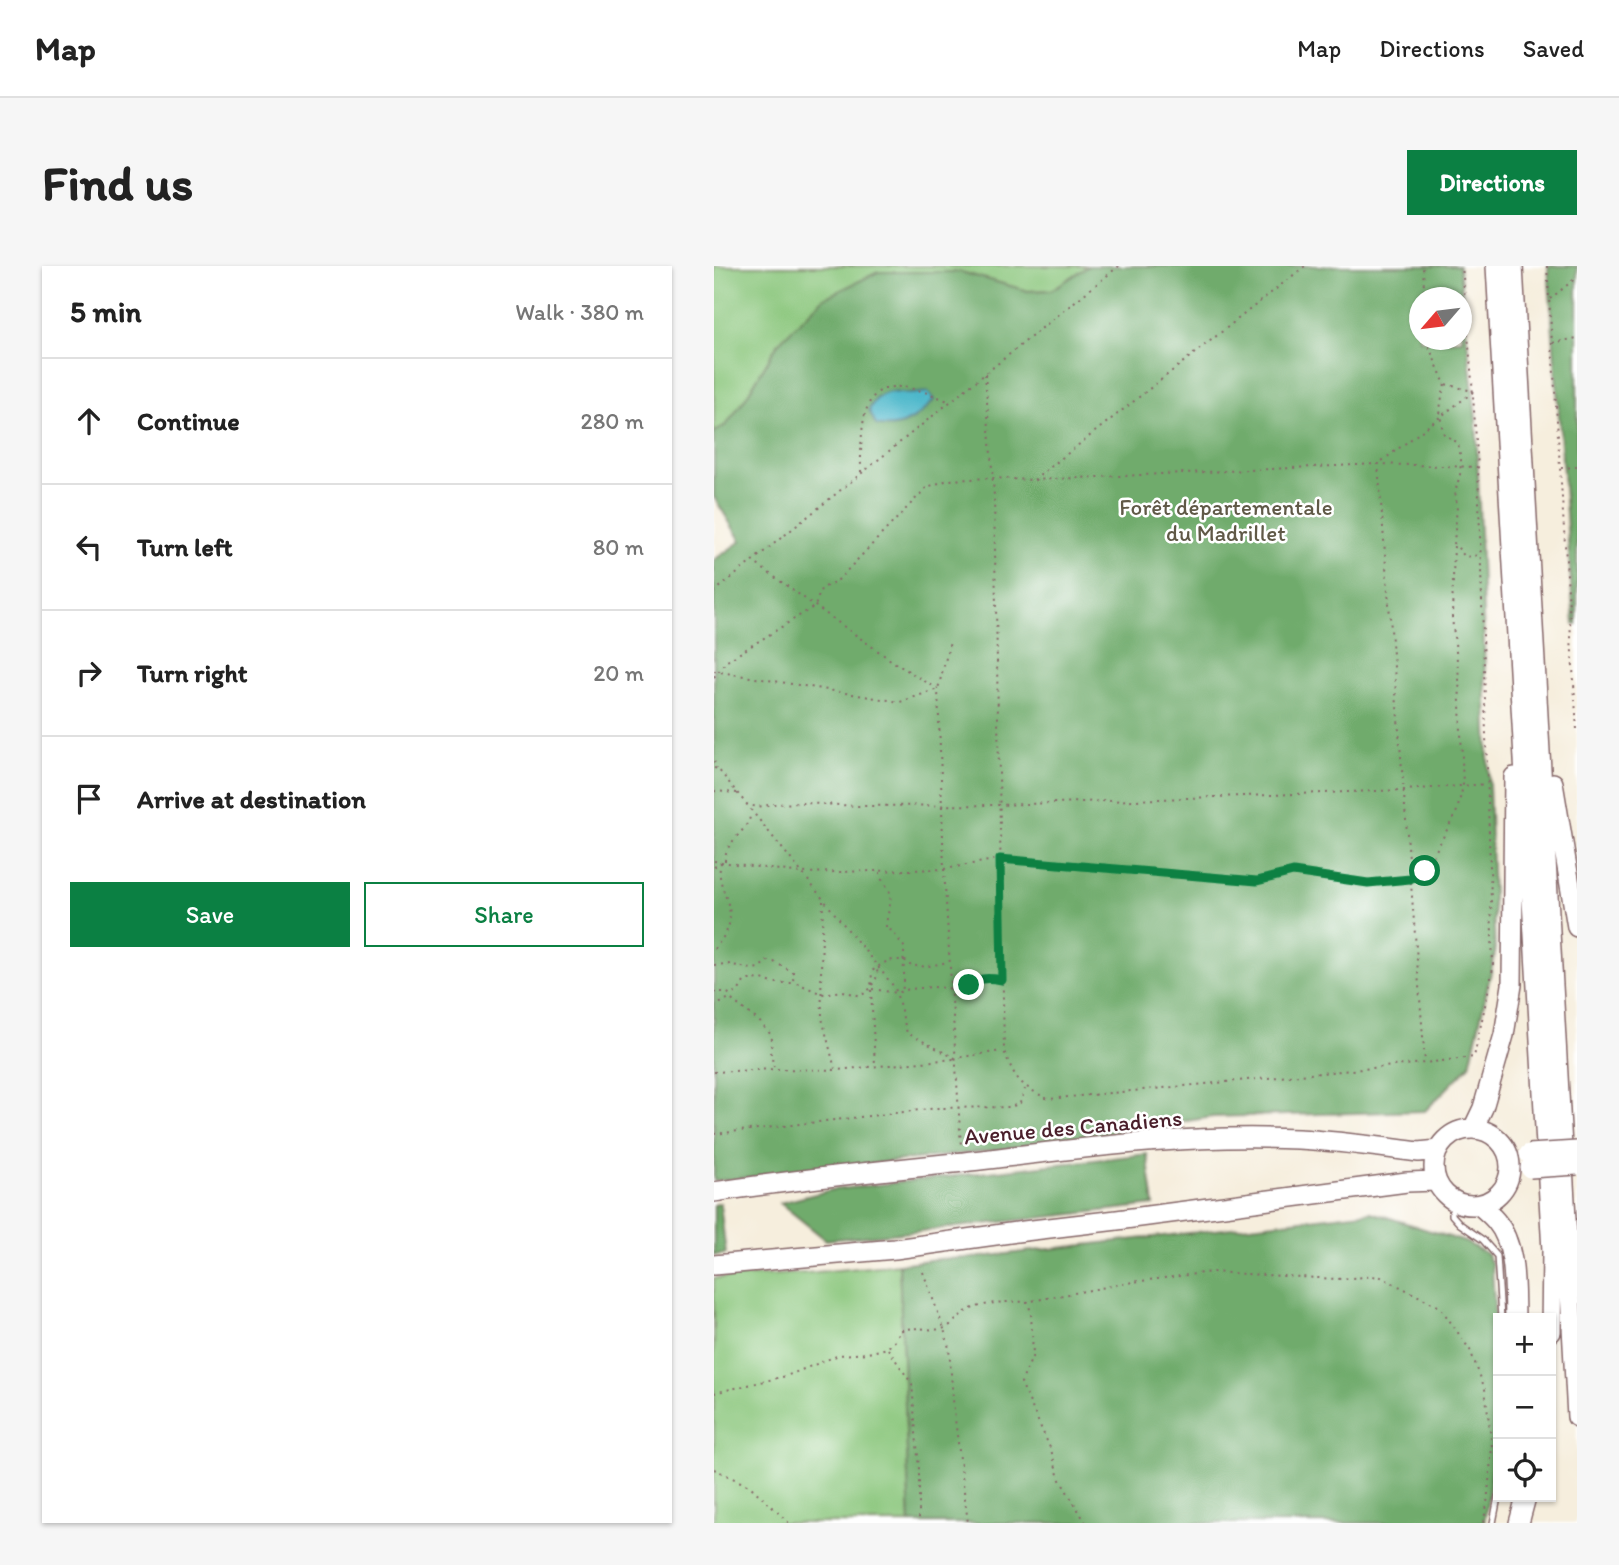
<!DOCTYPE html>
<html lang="en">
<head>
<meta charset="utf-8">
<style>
  body { margin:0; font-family:Itim,sans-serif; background:#f6f6f6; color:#222 }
  .controls { position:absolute; right:21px; bottom:21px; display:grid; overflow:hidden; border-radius:0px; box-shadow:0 2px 5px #0004 }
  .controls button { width:63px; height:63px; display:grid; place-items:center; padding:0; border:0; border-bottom:2px solid #e0e0e0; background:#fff; color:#222; font:35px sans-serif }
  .compass { position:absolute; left:695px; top:21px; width:63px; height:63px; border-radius:50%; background:#fff; box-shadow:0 2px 5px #0004; rotate:242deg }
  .stop { position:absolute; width:21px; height:21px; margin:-16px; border:5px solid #0b8043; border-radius:50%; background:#fff }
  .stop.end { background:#0b8043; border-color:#fff; box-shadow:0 2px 7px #0008 }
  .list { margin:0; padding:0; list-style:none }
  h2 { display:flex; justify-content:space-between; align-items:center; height:91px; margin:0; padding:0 28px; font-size:30px }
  h2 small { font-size:23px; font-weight:400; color:#767676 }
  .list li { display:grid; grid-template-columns:46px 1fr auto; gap:21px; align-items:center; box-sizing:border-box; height:126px; padding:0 28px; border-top:2px solid #e0e0e0 }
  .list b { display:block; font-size:26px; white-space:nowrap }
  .list em { font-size:23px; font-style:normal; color:#767676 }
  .actions { display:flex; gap:14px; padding:21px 28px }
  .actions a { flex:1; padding:16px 0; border:2px solid #0b8043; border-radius:0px; text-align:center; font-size:24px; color:#0b8043 }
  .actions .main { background:#0b8043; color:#fff }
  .icon { flex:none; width:38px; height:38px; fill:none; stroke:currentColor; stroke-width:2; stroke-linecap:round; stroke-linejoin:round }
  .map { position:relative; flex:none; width:863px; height:1257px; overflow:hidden; border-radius:0px }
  header { display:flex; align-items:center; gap:42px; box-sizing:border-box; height:98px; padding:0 35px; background:#fff; border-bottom:2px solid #e0e0e0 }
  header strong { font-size:33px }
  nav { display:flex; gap:38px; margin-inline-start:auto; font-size:24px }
  .intro { display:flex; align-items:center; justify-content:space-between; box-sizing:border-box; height:168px; padding:0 42px }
  h1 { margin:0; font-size:49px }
  .button { padding:18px 32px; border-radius:0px; background:#0b8043; color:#fff; font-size:24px; font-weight:700 }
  main { display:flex; gap:42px; padding:0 42px }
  aside { flex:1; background:#fff; border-radius:0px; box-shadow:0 2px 5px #0004 }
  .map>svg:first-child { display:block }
  .green { fill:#8ac67c; stroke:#6a7254; stroke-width:2 }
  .forest { fill:#6fab6c; stroke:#5c654c; stroke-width:2; fill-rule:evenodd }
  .water { fill:#4eb8cb; stroke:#4c6c7b; stroke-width:2 }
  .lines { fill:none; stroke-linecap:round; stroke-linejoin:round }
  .service-casing { stroke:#866769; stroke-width:8 }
  .trunk-casing { stroke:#866769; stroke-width:22 }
  .path { stroke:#866769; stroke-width:2; stroke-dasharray:2 5; stroke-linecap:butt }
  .service { stroke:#fff; stroke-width:5 }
  .trunk { stroke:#fff; stroke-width:19 }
  .trunk-bridge-casing { stroke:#866769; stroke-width:22; stroke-linecap:butt }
  .trunk-bridge { stroke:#fff; stroke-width:19 }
  .route { stroke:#0b8043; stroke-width:9 }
  .labels { text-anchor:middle; stroke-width:5; stroke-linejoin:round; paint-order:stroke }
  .park-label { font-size:23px; fill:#605947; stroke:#fff }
  .street-label { font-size:23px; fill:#4a1f2b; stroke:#fff }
</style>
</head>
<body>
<header>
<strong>Map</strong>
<nav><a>Map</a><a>Directions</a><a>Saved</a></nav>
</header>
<div class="intro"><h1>Find us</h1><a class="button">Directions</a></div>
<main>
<aside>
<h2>5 min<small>Walk · 380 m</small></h2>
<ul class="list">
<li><svg class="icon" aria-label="ahead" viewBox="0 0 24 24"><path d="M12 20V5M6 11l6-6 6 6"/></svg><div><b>Continue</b></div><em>280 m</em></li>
<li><svg class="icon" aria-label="left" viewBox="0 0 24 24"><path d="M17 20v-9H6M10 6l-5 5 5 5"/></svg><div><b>Turn left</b></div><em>80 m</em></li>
<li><svg class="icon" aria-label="right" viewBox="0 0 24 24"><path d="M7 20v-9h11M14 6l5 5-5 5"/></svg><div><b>Turn right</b></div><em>20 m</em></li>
<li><svg class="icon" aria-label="arrive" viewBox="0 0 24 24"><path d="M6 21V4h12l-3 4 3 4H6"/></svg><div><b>Arrive at destination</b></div></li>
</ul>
<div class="actions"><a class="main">Save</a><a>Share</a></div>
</aside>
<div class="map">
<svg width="863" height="1257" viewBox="0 0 863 1257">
  <rect width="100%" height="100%" fill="#fff"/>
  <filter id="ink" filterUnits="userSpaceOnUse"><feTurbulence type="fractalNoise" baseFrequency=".0143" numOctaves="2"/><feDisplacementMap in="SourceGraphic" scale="14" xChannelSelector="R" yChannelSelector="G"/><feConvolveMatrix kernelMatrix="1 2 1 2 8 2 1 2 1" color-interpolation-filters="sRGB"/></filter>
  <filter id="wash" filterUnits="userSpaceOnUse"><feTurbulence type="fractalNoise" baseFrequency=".00686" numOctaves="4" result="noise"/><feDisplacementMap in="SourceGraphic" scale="28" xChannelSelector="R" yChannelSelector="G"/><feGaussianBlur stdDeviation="1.57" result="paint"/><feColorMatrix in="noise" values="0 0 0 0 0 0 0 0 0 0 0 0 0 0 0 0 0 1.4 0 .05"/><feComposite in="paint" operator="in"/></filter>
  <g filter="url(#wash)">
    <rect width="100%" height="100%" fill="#f6eedd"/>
    <!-- green -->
    <path class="green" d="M0,0H375L337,24L313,25L247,6L65,76L31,133L13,158L0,167Z
      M185,998L196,1257H0V1012L92,1007Z"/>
    <!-- forest -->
    <path class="forest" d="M375,0H745L762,153L781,688L756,799L711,845L499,851L283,884L0,915V294L27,275L0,231V167L13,158L31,133L65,76L110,32L164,6H247L314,25L337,24ZM706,32H748V74H706Z
      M834,0H863V359L860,358Z
      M433,888L440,939L198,966L112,974L66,937L117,924Z
      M6,937L12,988L0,989V939Z
      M657,946L751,976L772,987L778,998L784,1116V1169L770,1257H196L185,998L222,993L258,992Z"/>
    <!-- water -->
    <path class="water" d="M177,126L195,128L214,126L220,134C204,152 187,165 162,159L155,144C160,134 165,128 177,126Z"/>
  </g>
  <g filter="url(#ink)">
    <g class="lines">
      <!-- service casing -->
      <g class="service-casing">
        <path id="service" d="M738,934V949L746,958L769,974L783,990L787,1052
          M779,1257L784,1231"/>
      </g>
      <!-- trunk casing -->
      <g class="trunk-casing">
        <path id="trunk" d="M782,0L838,985L837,1066
          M799,0L863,1151
          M839,517L863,661
          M720 901a38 38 0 1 1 76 0a38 38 0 1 1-76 0Z
          M759,863L769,842L790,769L798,719L800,511
          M0,926C77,914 154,906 231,898C348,885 466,867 584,873C625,875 665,881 705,886L724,884
          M765,939C771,944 777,949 782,955C803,980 800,1021 801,1052
          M0,999L181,983L310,965L403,954L693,916L722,915
          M805,1257L812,1231"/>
      </g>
      <!-- path -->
      <path class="path" d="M833,0L863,464
        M708,32L710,23L709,0
        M836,33L863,11
        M706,42L704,48L706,54
        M712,74L731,118L758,125
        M839,77L863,72
        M271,108L280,230L290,785C302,815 306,819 334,833L711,797L760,791L779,702L764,202L758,115L748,0
        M731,118C726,138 724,148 730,168L744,177L747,194L746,209L741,226L743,240L740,277L751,291L766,289
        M759,126L664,198L763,201
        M847,202L863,201
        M147,206C146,130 155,100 236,136
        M320,214L591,0
        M38,295L181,397L224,423L230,603L247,881
        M0,326L405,0
        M0,405L186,436L224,423L236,376
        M0,411L13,395L101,340L107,323L124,314L213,221L234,214L278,212L319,214L664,198L711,796
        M0,495L3,502
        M0,502L4,503L181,722L193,767L241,792L288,785
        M0,525L23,527
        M32,538L43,541L59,538L90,537L144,540L285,539L690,524L773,518
        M0,595L87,607L230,603L286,593L543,615L579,606L654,617L697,613L711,605L743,545L749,520L745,411L738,352L740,277
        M11,595C10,575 34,567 37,547
        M0,601L8,596
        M166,606C166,615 174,619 176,627C178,639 172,650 172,662L178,665L191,682C187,697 193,710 188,724
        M109,635L107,703L108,752L121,803
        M0,683C5,677 10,671 13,664C24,640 0,620 7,597
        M0,699L14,698L38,703L45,702L53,695L60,696L79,706V713L81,715
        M158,719L162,713L164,701
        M158,723L183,727L195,723L219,721L243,723L249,722L262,713L279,712L288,714
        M157,724L161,799
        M0,726H12L17,729L24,726L30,716L35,714L48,713L58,717H83L108,728L129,725L147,730L157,722L158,705C172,695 177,691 195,696V698L198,701L206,699L210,701L234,696
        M0,741L15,732L45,755L58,770L57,788L60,801
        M0,806L61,803L122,804L240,793
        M0,868L224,842L297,841L306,837L311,823
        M209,1006L230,1063L235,1082L240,1145L254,1257
        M312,1036L419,1016L497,1006L623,1013L665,1010L726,1041L756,1084L771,1123L778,1181L773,1239L769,1257
        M174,1083L198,1118L205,1203V1257
        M0,1127L72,1110L125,1089L154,1087L173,1082L183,1073L186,1065C201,1058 219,1067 231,1062C239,1059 245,1049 253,1045C271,1036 295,1035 314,1036L317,1047L319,1089L307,1117L337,1184L345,1212L372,1257
        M0,1203L37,1221L75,1257"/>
      <!-- service -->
      <use href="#service" class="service"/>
      <!-- trunk -->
      <use href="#trunk" class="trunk"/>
      <!-- trunk-bridge casing -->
      <g class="trunk-bridge-casing">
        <path id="trunk-bridge" d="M815,888L863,885
          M816,902L863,899"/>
      </g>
      <!-- trunk-bridge -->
      <use href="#trunk-bridge" class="trunk-bridge"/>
    </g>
  </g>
  <g class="lines" filter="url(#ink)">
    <!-- route -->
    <path class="route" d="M255,719C265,711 276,712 288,714L286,593L543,615L579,606L654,617L696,613L711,605"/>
  </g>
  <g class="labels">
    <!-- park labels -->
    <g class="park-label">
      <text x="512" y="249">Forêt départementale<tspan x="512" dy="26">du Madrillet</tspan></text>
    </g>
    <!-- street labels -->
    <g class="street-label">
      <text transform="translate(359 861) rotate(-5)" y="8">Avenue des Canadiens</text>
    </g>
  </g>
</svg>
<div class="controls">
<button>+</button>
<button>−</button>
<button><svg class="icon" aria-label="locate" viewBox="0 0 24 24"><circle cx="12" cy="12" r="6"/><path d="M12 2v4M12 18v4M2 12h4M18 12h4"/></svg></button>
</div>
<svg class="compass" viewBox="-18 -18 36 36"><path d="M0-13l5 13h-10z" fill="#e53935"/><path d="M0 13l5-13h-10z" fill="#767676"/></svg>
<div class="stop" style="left:711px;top:605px"></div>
<div class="stop end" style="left:255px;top:719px"></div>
</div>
</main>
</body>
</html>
